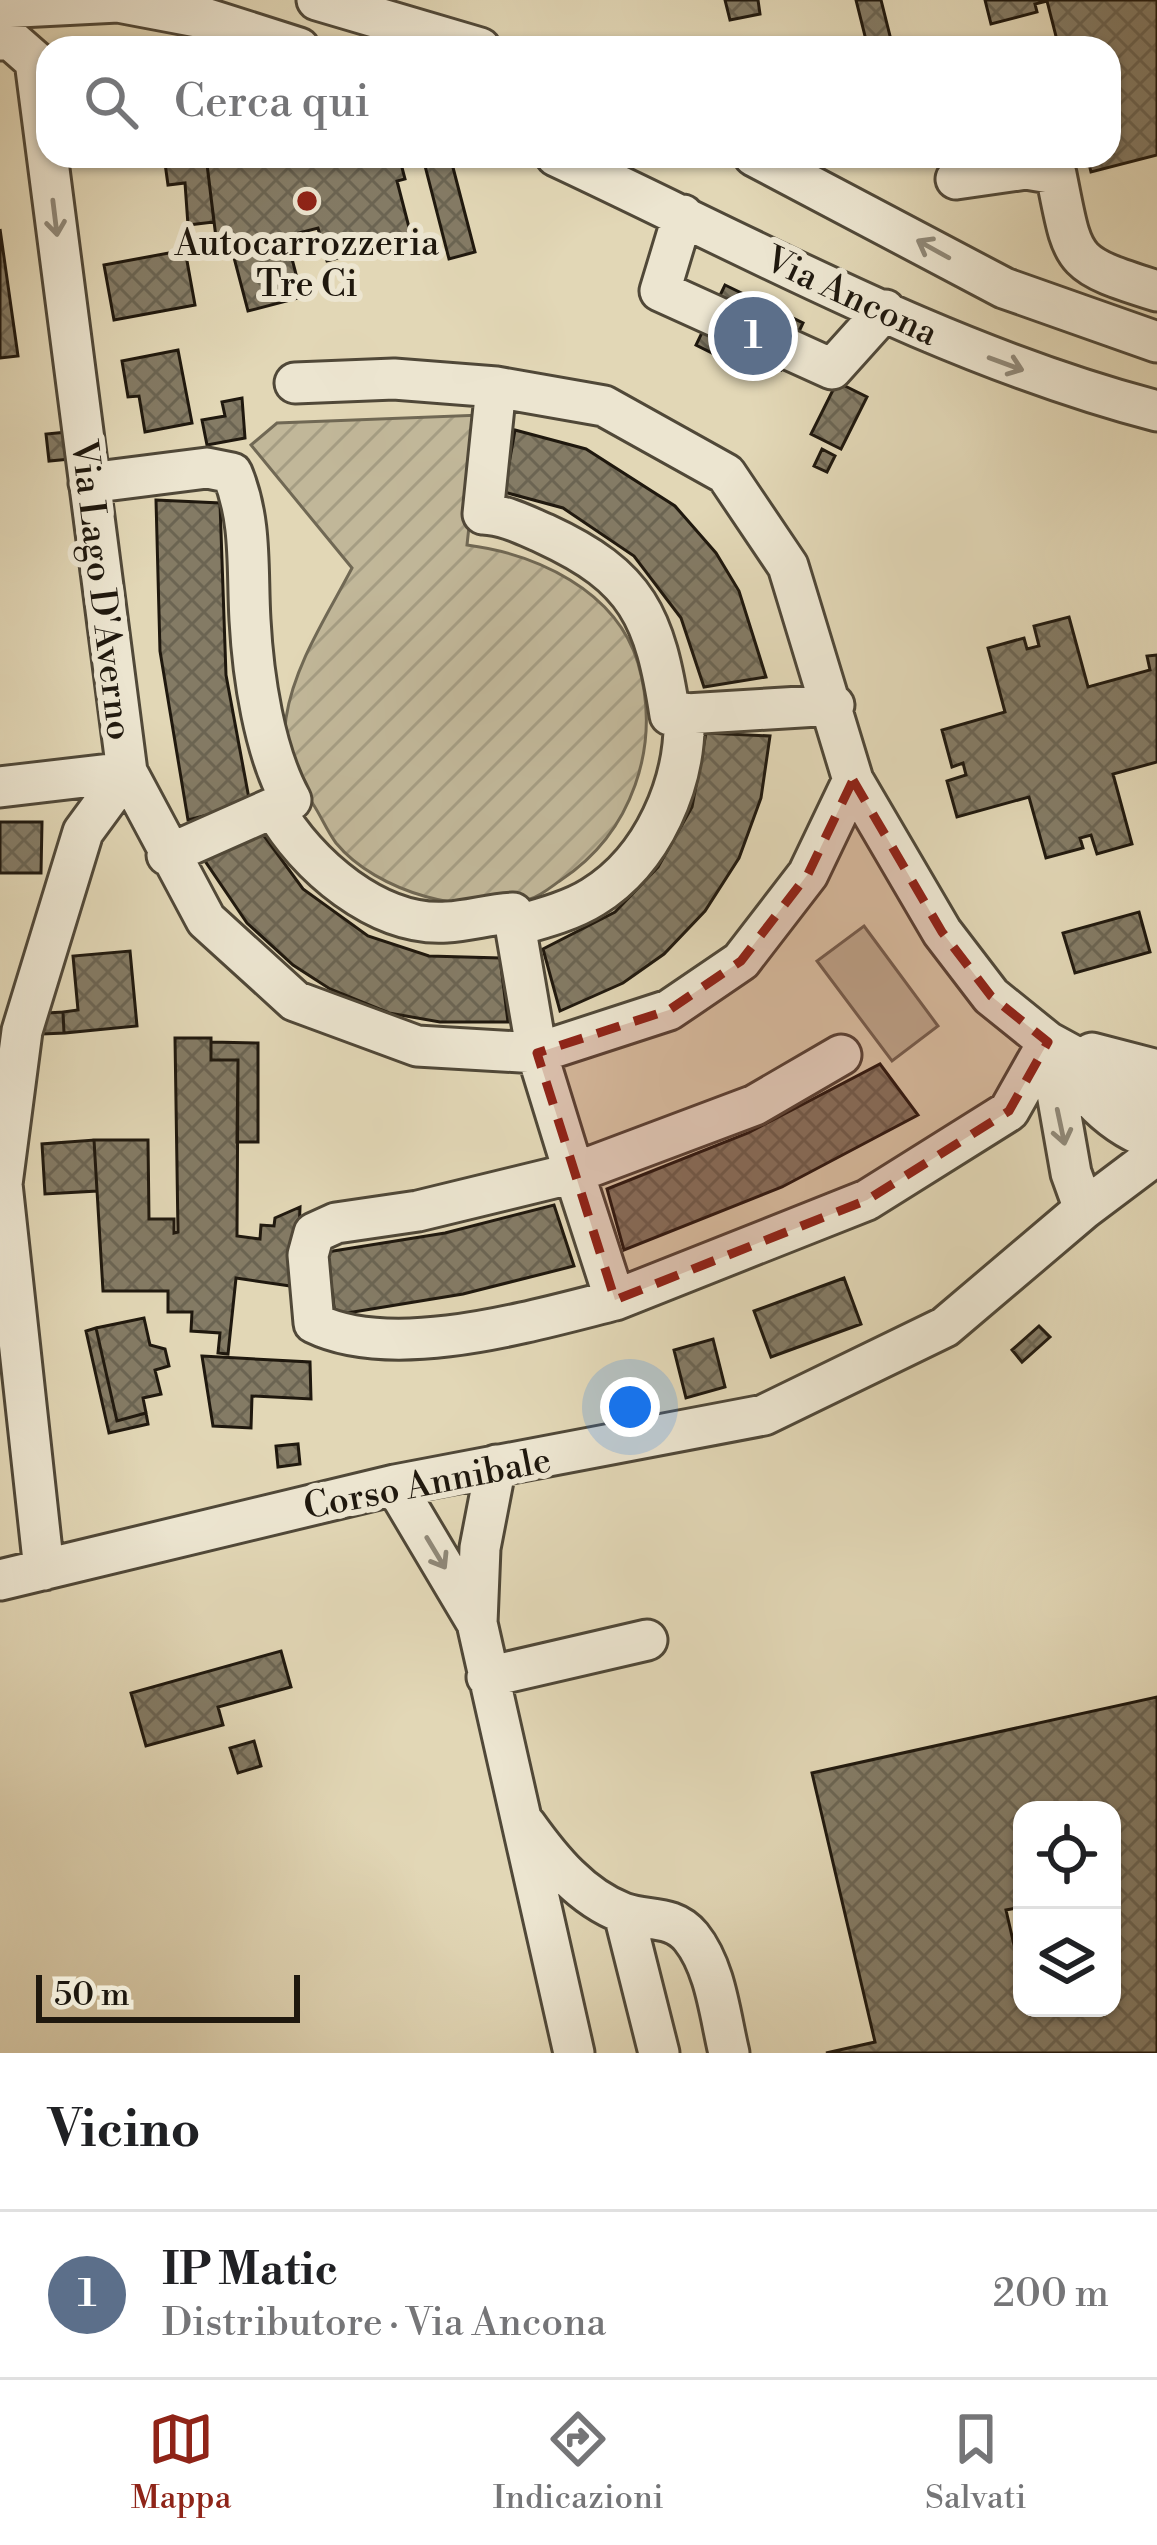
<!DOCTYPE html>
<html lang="it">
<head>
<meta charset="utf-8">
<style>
  body { margin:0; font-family:"Libre Bodoni",serif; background:#f2f2f2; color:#202124 }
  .controls { position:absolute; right:36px; bottom:36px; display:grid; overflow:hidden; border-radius:24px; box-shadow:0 3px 9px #0004 }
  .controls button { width:108px; height:108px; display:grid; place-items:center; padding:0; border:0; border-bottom:3px solid #e0e0e0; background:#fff; color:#202124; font:60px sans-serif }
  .scale { position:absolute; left:36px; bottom:30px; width:264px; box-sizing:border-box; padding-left:12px; border:6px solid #1f180e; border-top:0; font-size:33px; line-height:42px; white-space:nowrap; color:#1f180e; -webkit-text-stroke:9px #ece5d0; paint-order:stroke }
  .you { position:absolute; left:630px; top:1407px; width:42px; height:42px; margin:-30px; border:9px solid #fff; border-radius:50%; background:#1a73e8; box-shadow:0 0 0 18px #1a73e833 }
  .badge { display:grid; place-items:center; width:78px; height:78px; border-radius:50%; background:#8f2418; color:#fff; font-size:39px; font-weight:700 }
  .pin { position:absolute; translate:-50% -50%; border:6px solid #fff; box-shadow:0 3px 12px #0006 }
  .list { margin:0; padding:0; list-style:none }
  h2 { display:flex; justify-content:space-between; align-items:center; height:156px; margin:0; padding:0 48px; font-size:51px }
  h2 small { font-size:39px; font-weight:400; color:#757577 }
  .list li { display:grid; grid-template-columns:78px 1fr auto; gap:36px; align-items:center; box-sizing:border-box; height:168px; padding:0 48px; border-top:3px solid #e0e0e0 }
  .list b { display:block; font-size:45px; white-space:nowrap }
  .list p { margin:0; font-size:39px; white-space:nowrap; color:#757577 }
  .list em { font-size:39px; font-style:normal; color:#757577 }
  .icon { flex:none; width:66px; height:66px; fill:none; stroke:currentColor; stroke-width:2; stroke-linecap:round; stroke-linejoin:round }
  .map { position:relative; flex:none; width:1157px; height:2053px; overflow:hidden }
  .search { position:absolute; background:#fff; box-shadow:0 3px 9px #0004; left:36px; right:36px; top:36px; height:132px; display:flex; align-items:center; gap:30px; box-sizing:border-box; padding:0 42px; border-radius:36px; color:#757577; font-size:45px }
  .sheet { height:324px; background:#fff }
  nav { display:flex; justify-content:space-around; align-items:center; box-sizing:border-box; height:168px; border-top:3px solid #e0e0e0; background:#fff; font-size:33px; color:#757577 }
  nav a { display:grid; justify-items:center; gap:6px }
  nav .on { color:#8f2418 }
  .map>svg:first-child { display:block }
  .park { fill:#c1b799; stroke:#706854; stroke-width:3 }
  .garden { fill:url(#garden-furrows); stroke:#706854; stroke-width:3 }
  .building { fill:url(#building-cross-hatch); stroke:#1f180e; stroke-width:3; fill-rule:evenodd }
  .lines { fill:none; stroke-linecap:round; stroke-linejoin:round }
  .minor-casing { stroke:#504838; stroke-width:45 }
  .minor { stroke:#ece5d0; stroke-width:39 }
  .oneway { stroke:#908979 }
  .marked { fill:#8f2418; fill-opacity:0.2; stroke:#8f2418; stroke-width:9; stroke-dasharray:24 15; stroke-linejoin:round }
  .poi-dot { fill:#8f2418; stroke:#ece5d0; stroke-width:4.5 }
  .labels { text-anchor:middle; stroke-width:12; stroke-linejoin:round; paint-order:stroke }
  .poi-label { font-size:36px; fill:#1f180e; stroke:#ece5d0 }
  .street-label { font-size:36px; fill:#1f180e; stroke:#ece5d0 }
</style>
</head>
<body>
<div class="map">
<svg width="1157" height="2053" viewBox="0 0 1157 2053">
  <defs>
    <pattern id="garden-furrows" width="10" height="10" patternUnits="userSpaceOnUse" patternTransform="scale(3)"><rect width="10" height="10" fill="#c1b799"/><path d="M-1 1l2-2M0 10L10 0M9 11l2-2" fill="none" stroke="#a59d83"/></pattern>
    <pattern id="building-cross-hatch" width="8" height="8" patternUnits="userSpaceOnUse" patternTransform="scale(3)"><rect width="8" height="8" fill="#847b65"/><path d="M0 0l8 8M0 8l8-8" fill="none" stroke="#6b6452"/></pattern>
  </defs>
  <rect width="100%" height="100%" fill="#e2d7b6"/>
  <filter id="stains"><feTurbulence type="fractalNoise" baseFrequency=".00167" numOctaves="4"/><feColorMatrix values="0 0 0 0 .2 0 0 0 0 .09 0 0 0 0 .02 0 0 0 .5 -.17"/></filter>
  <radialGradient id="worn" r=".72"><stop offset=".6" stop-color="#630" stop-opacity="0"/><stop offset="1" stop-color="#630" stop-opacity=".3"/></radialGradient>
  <!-- park -->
  <path class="park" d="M864,926L938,1026L892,1061L817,961Z"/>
  <!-- garden -->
  <path class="garden" d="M481,415L467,545C536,554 616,590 638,663C662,746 632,833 561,880C552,886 541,896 530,899C470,918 376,892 336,843C327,831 321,816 313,804C299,781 282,745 286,718C294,665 328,614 352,568L251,445L277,423Z"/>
  <!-- building -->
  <path class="building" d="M725,0H758L760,14L730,20Z
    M856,0H881L893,48H868Z
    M985,0H1157V155L1091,172L1087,156H1109V48H1059L1047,1L1035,4L1037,12L991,24Z
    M164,156H206L214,222L188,225L185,183L168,185Z
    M206,156H399L405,179L397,181L412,239L327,261L318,228L218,254Z
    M450,156L475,252L449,259L423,158Z
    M0,229L18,356L0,358Z
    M286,236L302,297L248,311L232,250Z
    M185,250L195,305L114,320L104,265Z
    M725,285L803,323L781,370L727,344L720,357L696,345Z
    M178,350L192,423L145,432L139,396L128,397L122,361Z
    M837,382L867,397L841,449L811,434Z
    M242,398L245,438L207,445L202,420L225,416L222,402Z
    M515,430L586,449L675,506L716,553L739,591L766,677L704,687L681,618L634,556L563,508L504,492Z
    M68,432L71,459L49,461L46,434Z
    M822,449L835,456L827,472L814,466Z
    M156,500L220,503L226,675L250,804L188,820L160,651Z
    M1069,617L1088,687L1150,670L1147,656L1157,655V762L1113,774L1132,844L1097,854L1091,835L1080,838L1083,848L1046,858L1029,797L957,817L947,781L966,775L963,763L952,767L942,730L1005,712L988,648L1024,638L1027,649L1039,646L1034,626Z
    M706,733L770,736L761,798L739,858L705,911L664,954L623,983L560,1011L543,949L615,912L658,867L692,807Z
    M0,822H42L41,873H0Z
    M262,833L303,889L368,936L429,956L500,958L508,1022H440L389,1013L330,989L293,965L247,923L205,861Z
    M1139,912L1150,952L1075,973L1063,933Z
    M130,951L137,1026L64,1033L63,1012L78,1010L73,956Z
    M63,1012L64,1033L43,1034L47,1013Z
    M175,1038H211V1060H238L237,1236L260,1239L261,1225L274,1226L275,1218L300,1207L297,1287L236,1278L228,1354L218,1353L220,1333L191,1331L192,1312H168V1291H103L94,1140H148L149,1219H174V1233L178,1232Z
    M211,1042L258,1043V1142H237L238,1060H211Z
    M880,1064L918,1115L782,1187L624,1250L607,1189L748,1133Z
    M94,1140L97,1191L45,1194L42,1144Z
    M554,1205L574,1266L463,1294L335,1315L327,1252L445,1233Z
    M844,1278L861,1324L771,1357L754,1311Z
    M144,1318L150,1345L165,1349L169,1366L155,1370L161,1394L143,1398L146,1413L117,1421L96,1328Z
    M1039,1326L1050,1337L1022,1362L1012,1350Z
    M96,1328L117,1421L146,1413L148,1424L109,1433L86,1331Z
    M713,1339L725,1387L686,1398L674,1350Z
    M202,1356L310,1362L311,1399L252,1396L251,1428L213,1426Z
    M298,1444L300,1464L278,1467L276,1446Z
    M281,1651L291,1687L218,1707L223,1725L146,1746L131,1693Z
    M1157,1697V2053H826L875,2042L812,1773ZM1022,1810H1112V2008H1022V1957L1017,1958L1006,1910L1022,1907Z
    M254,1741L261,1766L238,1773L230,1748Z"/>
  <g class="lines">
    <!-- minor casing -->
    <g class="minor-casing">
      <path id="minor" d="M317,0L480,48
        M0,8L118,2L208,19L299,48
        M0,40H11L35,61L127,772L206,920L295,1001L417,1046L537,1053L669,1010L741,961L808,874L853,780
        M556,156C753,248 947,356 1157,411
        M754,156L1004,288L1157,342
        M956,179L1026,169L1056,174C1074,263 1068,263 1157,291
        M683,215L660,291L832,369L885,310
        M295,383L394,379L496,387L604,406L726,474L788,566L853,780L942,932L991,996L1048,1042L1116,1079L1152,1106L1157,1117
        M496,387L483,514C506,515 524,525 545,534C638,577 655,617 670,715L834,705
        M89,483L207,468L232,473C252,521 247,569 250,620C253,676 264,751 291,800L167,855
        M0,787L127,772
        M274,808C306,865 378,927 447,922C469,921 490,914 513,913L537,1053L574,1173L755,1105L841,1055
        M515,926C540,919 571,911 593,897C653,860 687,782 684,713
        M1048,1042L1071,1173L1084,1209
        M1055,1052C1083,1091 1109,1126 1157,1141
        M1092,1053L1157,1070
        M615,1300C531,1321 394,1362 314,1323L308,1255L314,1233L336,1223L418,1211L574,1173L615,1300L867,1200L1009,1111L1048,1042
        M496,1465L480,1548L477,1623L574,2053
        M395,1485L477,1623
        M44,1570L2,1184L22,1031L83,832L127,772
        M0,1580L395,1485L764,1415L945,1327L1084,1209L1157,1154
        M487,1677L647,1640
        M526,1825C551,1860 581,1897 623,1913C647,1922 672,1914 691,1937C716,1968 720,2016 729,2053
        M624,1914L659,2053"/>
    </g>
    <!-- minor -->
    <use href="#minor" class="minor"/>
  </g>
  <!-- one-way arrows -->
  <defs><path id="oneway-shaft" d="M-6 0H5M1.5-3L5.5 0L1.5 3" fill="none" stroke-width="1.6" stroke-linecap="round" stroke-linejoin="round" transform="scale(3)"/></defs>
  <g class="oneway">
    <use href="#oneway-shaft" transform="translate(55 218) rotate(83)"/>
    <use href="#oneway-shaft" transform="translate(933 249) rotate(-151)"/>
    <use href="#oneway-shaft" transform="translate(1006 364) rotate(20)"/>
    <use href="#oneway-shaft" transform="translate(1061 1127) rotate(78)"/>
    <use href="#oneway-shaft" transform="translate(436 1553) rotate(59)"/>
  </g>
  <!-- marked area -->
  <path class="marked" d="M853,780L942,932L991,996L1048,1042L1009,1111L867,1200L615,1300L537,1053L669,1010L741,961L808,874Z"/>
  <!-- markers -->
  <circle class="poi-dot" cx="307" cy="201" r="12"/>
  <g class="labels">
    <!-- poi labels -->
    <g class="poi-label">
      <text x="307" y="255">Autocarrozzeria<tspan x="307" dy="41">Tre Ci</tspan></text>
    </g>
    <!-- street labels -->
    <g class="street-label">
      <text transform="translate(852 295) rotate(25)" y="13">Via Ancona</text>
      <text transform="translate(103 590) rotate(83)" y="13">Via Lago D'Averno</text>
      <text transform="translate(427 1482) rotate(-11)" y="13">Corso Annibale</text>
    </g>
  </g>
  <rect width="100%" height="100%" filter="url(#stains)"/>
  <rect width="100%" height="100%" fill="url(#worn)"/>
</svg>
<div class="controls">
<button><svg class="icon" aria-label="locate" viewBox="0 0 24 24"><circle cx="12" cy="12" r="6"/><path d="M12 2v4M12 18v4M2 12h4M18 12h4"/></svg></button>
<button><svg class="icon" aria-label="layers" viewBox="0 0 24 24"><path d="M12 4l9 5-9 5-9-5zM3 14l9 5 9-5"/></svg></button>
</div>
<div class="scale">50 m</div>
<div class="you"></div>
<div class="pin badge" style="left:753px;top:336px;background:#5c6f8a">1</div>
<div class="search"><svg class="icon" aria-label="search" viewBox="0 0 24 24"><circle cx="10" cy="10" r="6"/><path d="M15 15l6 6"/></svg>Cerca qui</div>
</div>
<section class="sheet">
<h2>Vicino<small></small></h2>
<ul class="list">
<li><span class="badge" style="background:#5c6f8a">1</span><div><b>IP Matic</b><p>Distributore · Via Ancona</p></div><em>200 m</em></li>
</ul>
</section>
<nav>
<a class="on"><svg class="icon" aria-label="map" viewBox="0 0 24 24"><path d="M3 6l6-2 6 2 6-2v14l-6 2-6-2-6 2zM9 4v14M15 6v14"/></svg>Mappa</a>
<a><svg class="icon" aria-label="directions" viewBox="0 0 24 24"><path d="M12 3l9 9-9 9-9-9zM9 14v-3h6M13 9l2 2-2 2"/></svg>Indicazioni</a>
<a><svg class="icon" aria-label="saved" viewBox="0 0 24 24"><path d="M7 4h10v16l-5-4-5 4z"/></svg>Salvati</a>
</nav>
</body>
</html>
